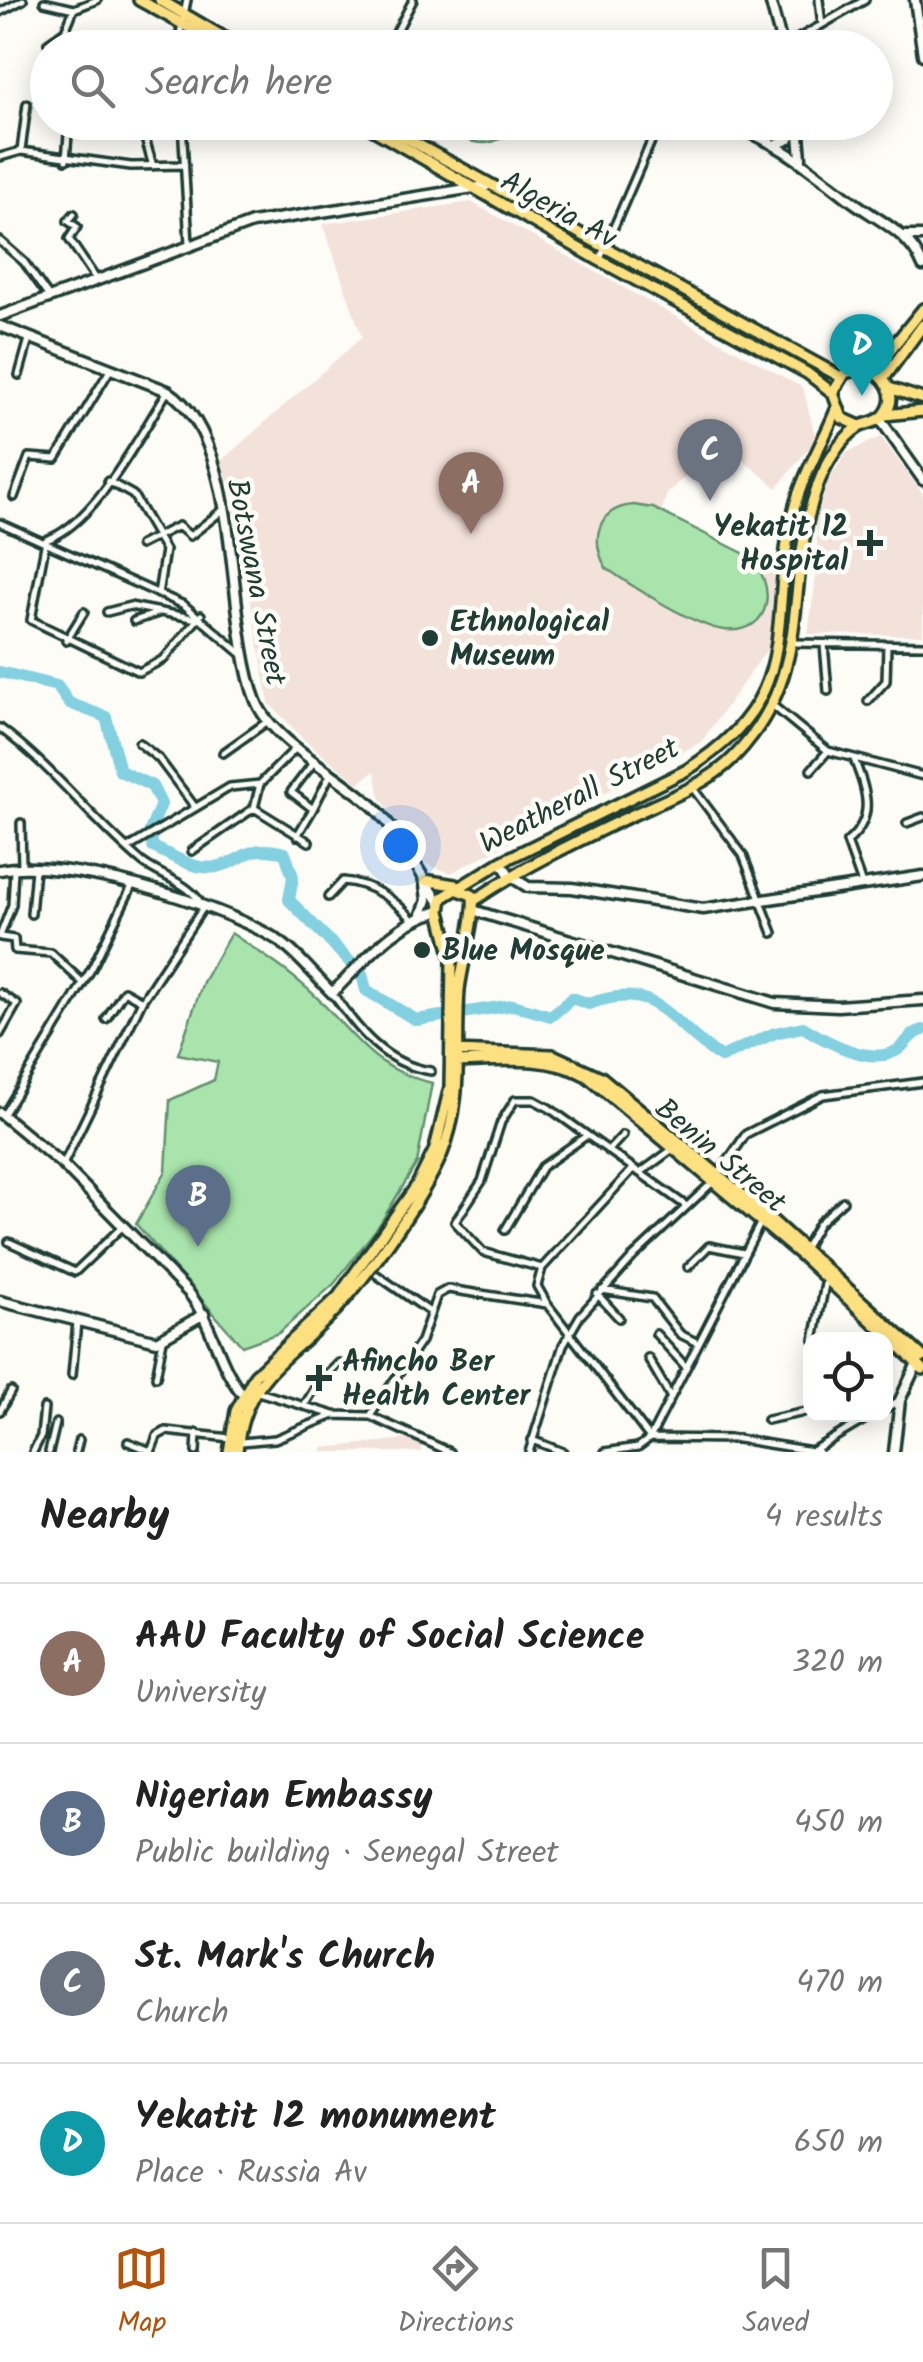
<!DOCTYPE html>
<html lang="en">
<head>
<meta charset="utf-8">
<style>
  body { margin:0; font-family:Kalam,sans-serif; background:#f6f6f6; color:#222 }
  .controls { position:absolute; right:30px; bottom:30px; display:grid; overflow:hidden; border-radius:20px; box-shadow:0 5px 25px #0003 }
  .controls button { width:90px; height:90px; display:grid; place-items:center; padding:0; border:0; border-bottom:2px solid #e0e0e0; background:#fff; color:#222; font:50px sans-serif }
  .you { position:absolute; left:400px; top:845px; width:35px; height:35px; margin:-25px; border:8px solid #fff; border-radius:50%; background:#1a73e8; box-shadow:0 0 0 15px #1a73e833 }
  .badge { display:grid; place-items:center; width:65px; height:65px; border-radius:50%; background:#b45309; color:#fff; font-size:32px; font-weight:700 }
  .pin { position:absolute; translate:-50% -82px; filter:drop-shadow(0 2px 5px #0008) }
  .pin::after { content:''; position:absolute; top:52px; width:35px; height:30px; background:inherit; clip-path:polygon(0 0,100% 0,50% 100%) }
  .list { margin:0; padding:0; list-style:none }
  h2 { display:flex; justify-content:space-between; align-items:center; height:130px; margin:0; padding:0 40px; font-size:42px }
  h2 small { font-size:32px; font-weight:400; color:#767676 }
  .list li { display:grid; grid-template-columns:65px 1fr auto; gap:30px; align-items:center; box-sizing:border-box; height:160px; padding:0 40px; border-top:2px solid #e0e0e0 }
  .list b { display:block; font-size:38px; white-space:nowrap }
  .list p { margin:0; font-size:32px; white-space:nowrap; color:#767676 }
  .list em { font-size:32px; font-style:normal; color:#767676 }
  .icon { flex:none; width:55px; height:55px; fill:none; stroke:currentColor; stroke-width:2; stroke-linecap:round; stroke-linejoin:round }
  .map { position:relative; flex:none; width:923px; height:1452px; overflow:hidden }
  .search { position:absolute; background:#fff; box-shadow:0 5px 25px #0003; left:30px; right:30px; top:30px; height:110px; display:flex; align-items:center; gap:25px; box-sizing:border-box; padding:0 35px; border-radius:55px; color:#767676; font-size:38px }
  .sheet { height:770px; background:#fff }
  nav { display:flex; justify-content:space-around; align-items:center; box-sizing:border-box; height:140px; border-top:2px solid #e0e0e0; background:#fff; font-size:28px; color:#767676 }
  nav a { display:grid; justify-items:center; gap:5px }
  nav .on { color:#b45309 }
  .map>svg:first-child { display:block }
  .built { fill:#f3e2da }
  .green { fill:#a8e4ab; stroke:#649070; stroke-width:2.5 }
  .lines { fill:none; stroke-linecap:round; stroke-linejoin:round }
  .river { stroke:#82d0e0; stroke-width:12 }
  .street-casing { stroke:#1f3d34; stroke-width:12 }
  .secondary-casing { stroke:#1f3d34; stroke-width:15 }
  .primary-casing { stroke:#1f3d34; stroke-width:16 }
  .street { stroke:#fdfcf7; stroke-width:5 }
  .secondary { stroke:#fdfcf7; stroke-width:8 }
  .primary { stroke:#fde080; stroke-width:9 }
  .poi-dot { fill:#1f3d34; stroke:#fdfcf7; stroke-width:4 }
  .labels { text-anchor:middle; stroke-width:9; stroke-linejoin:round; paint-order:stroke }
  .street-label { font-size:30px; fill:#1f3d34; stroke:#fdfcf7 }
  .poi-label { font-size:30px; font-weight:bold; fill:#1f3d34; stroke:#fdfcf7; text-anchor:start }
</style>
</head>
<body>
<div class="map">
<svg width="923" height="1452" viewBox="0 0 923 1452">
  <rect width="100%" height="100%" fill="#fdfcf7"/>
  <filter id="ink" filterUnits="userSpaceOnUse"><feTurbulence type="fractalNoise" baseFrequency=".01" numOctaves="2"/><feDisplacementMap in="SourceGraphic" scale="20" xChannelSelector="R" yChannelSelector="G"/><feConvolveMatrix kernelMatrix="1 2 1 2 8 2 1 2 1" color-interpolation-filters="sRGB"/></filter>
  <g filter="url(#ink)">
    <!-- built -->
    <path class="built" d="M471,202L803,388L816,439L777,488L720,441L667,494L661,512L747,555L778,578L771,644L701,742L451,873L426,864L380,797L375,771L358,783L303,739L269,703L233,505L237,491L225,479L221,461L362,337L323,224Z
      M881,437L923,494V635L808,634L818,562L816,523L827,484L846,453Z
      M406,1439L421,1444L422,1452H322L323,1448Z"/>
    <!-- green -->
    <path class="green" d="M444,27L483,47H403L418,32Z
      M434,123L516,122V123C493,157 463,141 434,123Z
      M634,505L653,508L747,555C778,582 774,635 724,630C696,627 630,585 606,568C590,539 597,508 634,505Z
      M231,933C265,956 300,978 328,1009C362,1046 380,1071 432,1083L417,1163L380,1224L334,1284L279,1333L242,1346L136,1224L166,1171L170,1100L214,1080L218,1062L178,1054L203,982Z"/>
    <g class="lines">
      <!-- river -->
      <path class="river" d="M0,672L57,686L69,703L106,717L120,771L152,786L161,804L150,831L153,847C171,855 195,871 216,867C249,860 244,843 285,853L293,877L289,900L362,974L366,990L416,1020L513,1005L551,1016L572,998L589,1004C660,977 671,1027 721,1057L775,1033L803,1027C825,1041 873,1068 899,1049C909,1041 909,1034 923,1030"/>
      <!-- street casing -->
      <g class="street-casing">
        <path id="street" d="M819,0L822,25
          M44,2L74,9L97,0
          M0,12L23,0
          M99,40L107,48
          M48,43L65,31L74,9
          M783,47L865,0
          M152,48L177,39
          M177,48L187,0
          M388,48L413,0
          M182,122L189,244
          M144,135L153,166
          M21,151L27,104
          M0,157L21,151L131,166L185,165
          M66,160L69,122
          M74,214L68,221L77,227L69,239L96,279
          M0,241L24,262L49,297
          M600,259L657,128
          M19,375L29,339
          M168,391C140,434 95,524 46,540L31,620L139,672L164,659L201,615
          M108,481L133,495L165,550L158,594
          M14,497L29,457L56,459L110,370
          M0,523L184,605L243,655
          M140,545L178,526L190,536L223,510
          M107,612L130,606L197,619
          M134,621L158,613
          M66,641L84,612
          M794,643L923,645
          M824,644L828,691
          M868,701L886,681L887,645
          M772,705L828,751L923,776
          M0,728C53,767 92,820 142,862C161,877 194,884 203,908L142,1001L63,1165
          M139,743L159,759L195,807
          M223,753L268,721
          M854,759C866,791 877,817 847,842L862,884
          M314,762L291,792L313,809L331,773
          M811,770L828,751
          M692,787L743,855L773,933
          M254,808L309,842
          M21,823L22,867
          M907,823L923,817
          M297,836L313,809
          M128,848L230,787L260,784
          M192,851L254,808L260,784L296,748
          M328,897L343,881C370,883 396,900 413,920
          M31,914L35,869
          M0,936L12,905L14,870
          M0,937L14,939L15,950L51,953L82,982
          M0,993L17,1004L0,1034
          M332,993C359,1030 383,1064 431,1071
          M106,1019L124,991L142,1001
          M4,1114L92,968L132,886
          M608,1151L623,1135
          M640,1173L674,1148
          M505,1230L542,1167L586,1136
          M9,1242L75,1272L123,1226
          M804,1249L819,1223L843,1201
          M688,1267L709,1246L744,1253
          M542,1268L483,1252L455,1222L482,1181L501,1122L515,1100H534L549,1108L685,1205
          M377,1275L430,1312
          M602,1290L652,1298L680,1334L698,1343
          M597,1294L619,1318
          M546,1302L537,1286L542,1268L633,1169
          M656,1334L686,1367
          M814,1340L826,1279
          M648,1358L670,1396
          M72,1375L77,1322
          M156,1377L163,1340
          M255,1391L334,1415L370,1416L450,1452
          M304,1406L318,1383L339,1363
          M886,1408L900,1400
          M0,1411L11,1391
          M370,1416L421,1341L437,1295L448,1289L547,1304L650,1438
          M767,1420L810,1411
          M650,1438L738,1439L818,1452
          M532,1440L563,1452
          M128,1442L151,1451
          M241,1442L275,1439L334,1415
          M812,1451L874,1414
          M33,1452L41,1436L44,1408
          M49,1452L56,1423
          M76,1452L79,1440
          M151,1452L157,1436L166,1431L230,1438
          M196,1452L197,1433
          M529,1452L563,1345L580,1316L634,1256L714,1181L746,1134L823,1095L923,1082
          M605,1452L638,1447L650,1438L761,1222"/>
      </g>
      <!-- secondary casing -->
      <g class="secondary-casing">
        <path id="secondary" d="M770,0L783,48
          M915,0L923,55
          M652,122L671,132L684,122
          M719,122C771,136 807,166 848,198C876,220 909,231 923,266
          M798,122L801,158
          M775,145L789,139L796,129
          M904,236H923
          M0,316L252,223L486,186
          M0,326L168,391C244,441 224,620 256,701C272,742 343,777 375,808C400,834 419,873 440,903
          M880,419L923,480
          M501,862L510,876L528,887L572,888L703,909L923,876
          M0,870C66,857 218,903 276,939C297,953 314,975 332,993C365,961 394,922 440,911
          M476,911L775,1003L838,1006L923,1000
          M422,914L427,900L425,884
          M0,1113L63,1165L189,1293C214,1325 218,1367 245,1397
          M0,1301L157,1341L204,1314
          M894,1452L900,1400L918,1361"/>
      </g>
      <!-- primary casing -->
      <g class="primary-casing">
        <path id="primary" d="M139,0L226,48
          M160,0L242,48
          M360,122L599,260L807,373L833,393
          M377,122L841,377
          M867,367L890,350L923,309
          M884,378L923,325
          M889,388L923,399
          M885,415L923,411
          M424,880L455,885
          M475,900C523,867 576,842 628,817C664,800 705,786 733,758C818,671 781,582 819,482C826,464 841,438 859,427C867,422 877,424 885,414C899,395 885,374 865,368L845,373L833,393L842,418L860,426
          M456,1051L553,1055L601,1077L765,1214L923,1357
          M453,1062C498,1061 546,1054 587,1076L802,1256L923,1369
          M229,1452L236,1411L255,1375L338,1297L417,1185L435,1149L450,1087L452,958L440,911L442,898L501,862L685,771C809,695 765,621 794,509C803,474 823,443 836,410
          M237,1452C243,1371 297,1356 343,1302C375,1265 422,1199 441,1156C464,1101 455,1047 459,990C461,969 478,906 472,895L456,889"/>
      </g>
      <!-- street -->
      <use href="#street" class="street"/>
      <!-- secondary -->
      <use href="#secondary" class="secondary"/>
      <!-- primary -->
      <use href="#primary" class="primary"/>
    </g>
  </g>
  <!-- markers -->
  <g class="poi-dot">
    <path d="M865 528h10v10h10v10h-10v10h-10v-10h-10v-10h10z"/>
    <circle cx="430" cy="638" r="10"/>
    <circle cx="422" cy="950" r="10"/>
    <path d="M314 1363h10v10h10v10h-10v10h-10v-10h-10v-10h10z"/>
  </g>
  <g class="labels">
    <!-- street labels -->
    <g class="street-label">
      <text transform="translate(559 209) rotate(29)" y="10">Algeria Av</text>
      <text transform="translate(257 582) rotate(79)" y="10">Botswana Street</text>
      <text transform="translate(579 795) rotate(-27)" y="10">Weatherall Street</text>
      <text transform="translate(721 1155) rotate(40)" y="10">Benin Street</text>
    </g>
    <!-- poi labels -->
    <g class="poi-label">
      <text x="848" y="536" text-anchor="end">Yekatit 12<tspan x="848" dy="34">Hospital</tspan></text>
      <text x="450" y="631">Ethnological<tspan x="450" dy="34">Museum</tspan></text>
      <text x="442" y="960">Blue Mosque</text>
      <text x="342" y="1371">Afincho Ber<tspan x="342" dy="34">Health Center</tspan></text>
    </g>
  </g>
</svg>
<div class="controls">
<button><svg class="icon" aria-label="locate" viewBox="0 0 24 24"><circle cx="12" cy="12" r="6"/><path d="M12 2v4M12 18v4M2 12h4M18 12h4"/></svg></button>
</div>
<div class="you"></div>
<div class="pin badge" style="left:471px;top:534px;background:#8d6e63">A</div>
<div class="pin badge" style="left:198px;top:1247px;background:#5c6f8a">B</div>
<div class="pin badge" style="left:710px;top:501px;background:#6b7280">C</div>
<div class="pin badge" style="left:862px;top:396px;background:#0f9aa8">D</div>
<div class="search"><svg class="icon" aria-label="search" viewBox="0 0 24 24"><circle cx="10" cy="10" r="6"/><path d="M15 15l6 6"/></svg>Search here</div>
</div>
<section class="sheet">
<h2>Nearby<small>4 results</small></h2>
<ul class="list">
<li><span class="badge" style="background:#8d6e63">A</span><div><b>AAU Faculty of Social Science</b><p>University</p></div><em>320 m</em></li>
<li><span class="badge" style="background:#5c6f8a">B</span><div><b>Nigerian Embassy</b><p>Public building · Senegal Street</p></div><em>450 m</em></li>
<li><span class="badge" style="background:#6b7280">C</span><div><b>St. Mark's Church</b><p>Church</p></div><em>470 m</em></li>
<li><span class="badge" style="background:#0f9aa8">D</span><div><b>Yekatit 12 monument</b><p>Place · Russia Av</p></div><em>650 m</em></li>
</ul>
</section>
<nav>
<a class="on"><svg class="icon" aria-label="map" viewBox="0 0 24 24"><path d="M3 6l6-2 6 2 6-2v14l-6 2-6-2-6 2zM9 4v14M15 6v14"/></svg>Map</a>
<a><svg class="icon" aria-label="directions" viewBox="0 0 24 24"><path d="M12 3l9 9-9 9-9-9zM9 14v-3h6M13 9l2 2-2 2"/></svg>Directions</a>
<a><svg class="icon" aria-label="saved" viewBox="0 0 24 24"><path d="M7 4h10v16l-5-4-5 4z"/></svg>Saved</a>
</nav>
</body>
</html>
